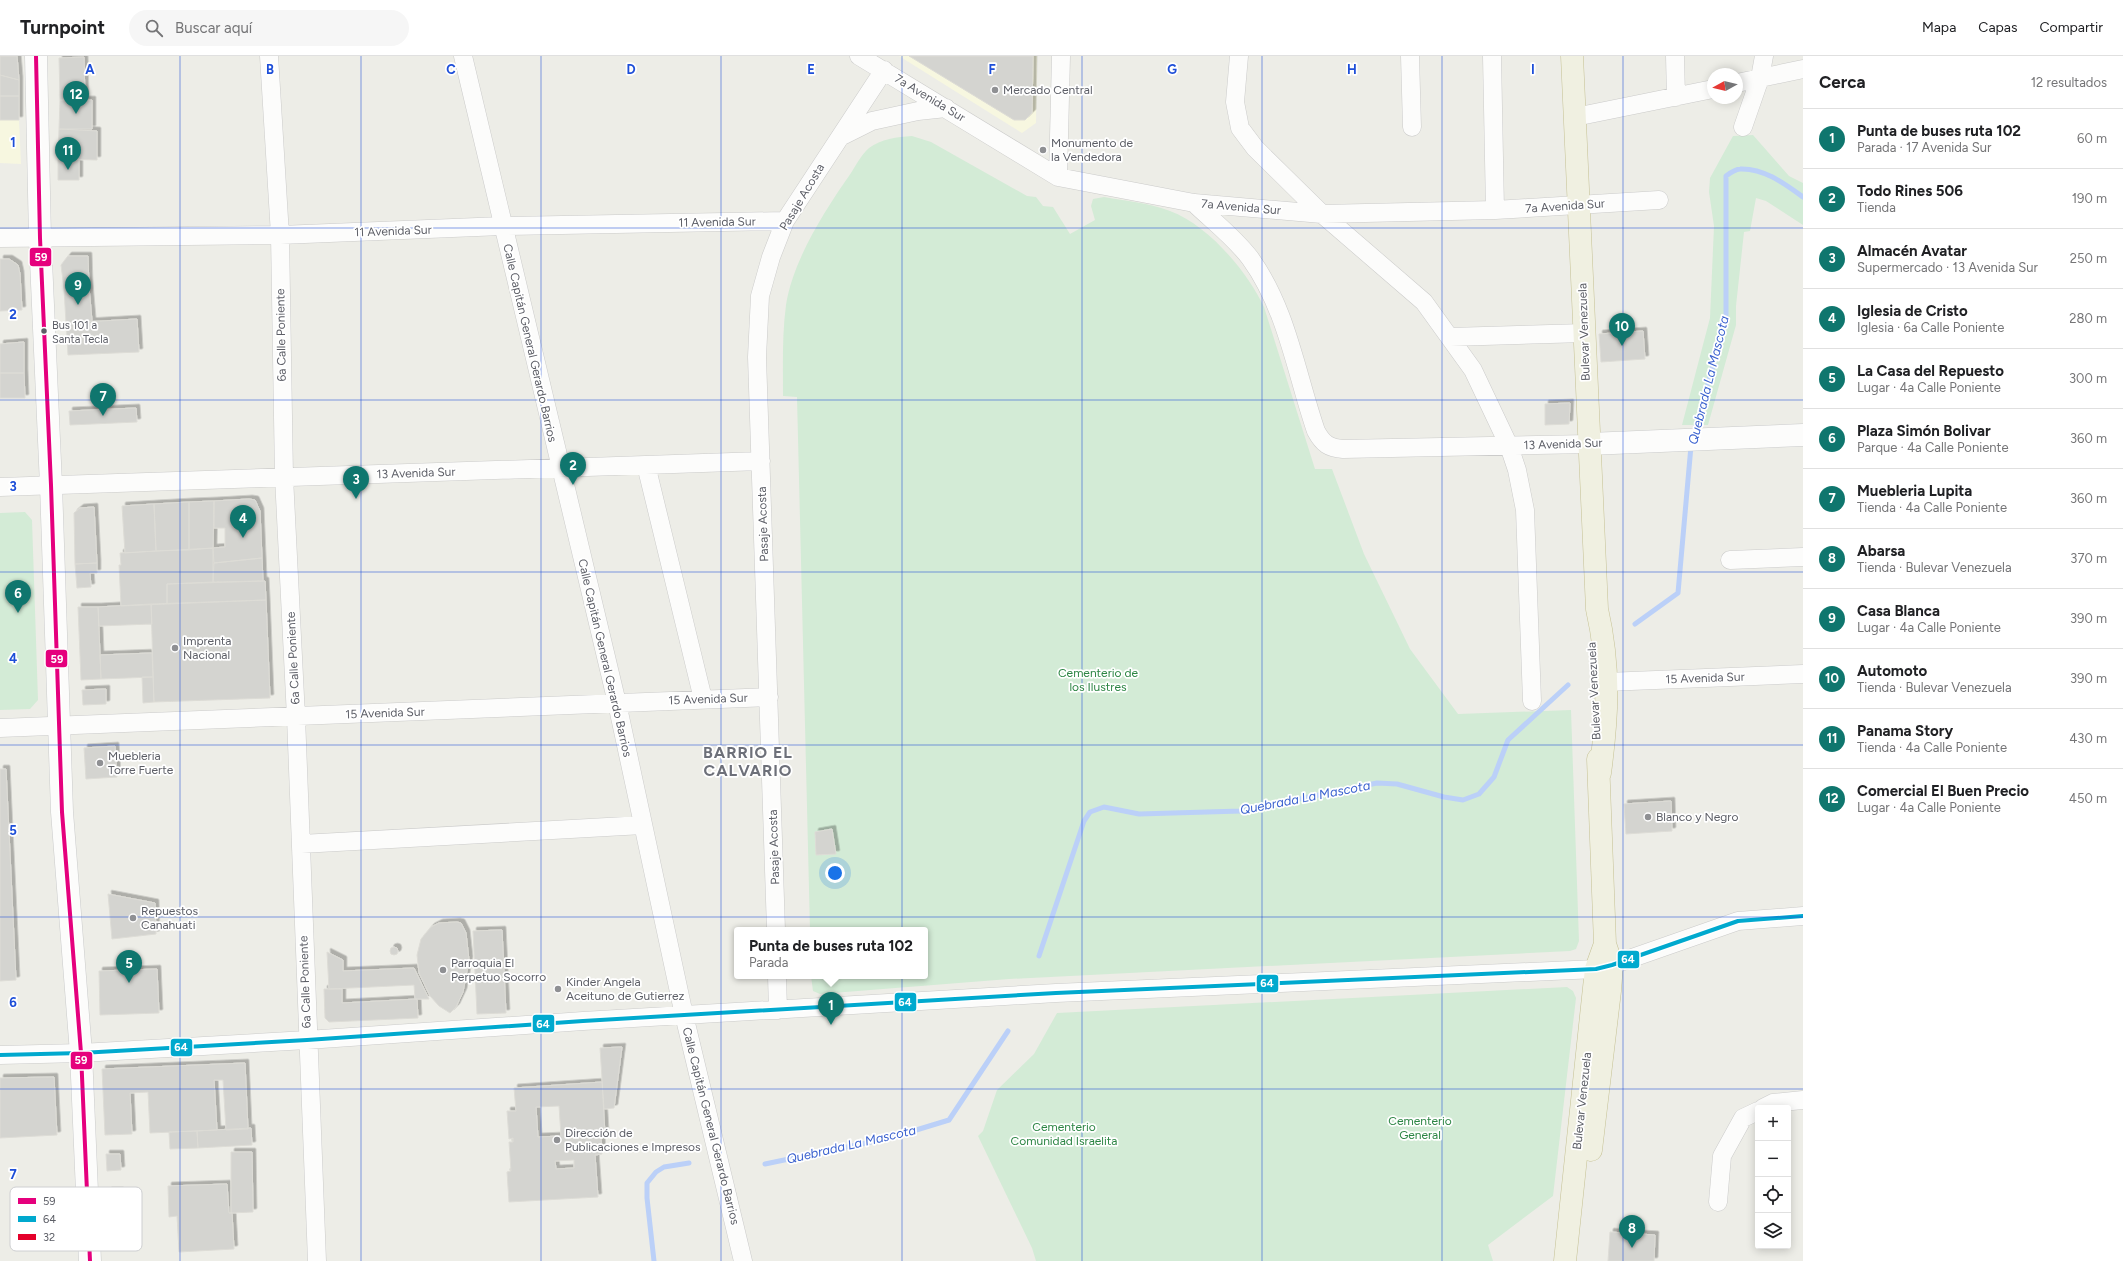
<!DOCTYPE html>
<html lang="es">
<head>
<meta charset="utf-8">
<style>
  body { margin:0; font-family:Figtree,sans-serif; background:#f6f6f6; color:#202124 }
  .controls { position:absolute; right:12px; bottom:12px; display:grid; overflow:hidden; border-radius:4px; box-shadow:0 2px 10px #0003 }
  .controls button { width:36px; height:36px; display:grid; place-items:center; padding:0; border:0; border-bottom:1px solid #e0e0e0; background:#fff; color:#202124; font:20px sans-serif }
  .compass { position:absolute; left:1707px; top:12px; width:36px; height:36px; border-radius:50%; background:#fff; box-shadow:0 2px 10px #0003; rotate:262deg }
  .you { position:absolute; left:835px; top:817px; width:14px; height:14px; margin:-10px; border:3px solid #fff; border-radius:50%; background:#1a73e8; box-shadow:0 0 0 6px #1a73e833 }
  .badge { display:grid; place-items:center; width:26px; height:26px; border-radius:50%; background:#0f766e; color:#fff; font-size:13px; font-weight:700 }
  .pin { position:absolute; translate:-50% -33px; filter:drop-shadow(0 1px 2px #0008) }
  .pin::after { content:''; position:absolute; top:21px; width:14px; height:12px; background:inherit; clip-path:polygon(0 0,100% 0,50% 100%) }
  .popup { position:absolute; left:734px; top:871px; width:194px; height:52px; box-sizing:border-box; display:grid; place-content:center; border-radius:4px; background:#fff; filter:drop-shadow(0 1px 3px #0005); font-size:13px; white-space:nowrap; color:#757577 }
  .popup b { font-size:15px; color:#202124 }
  .popup::after { content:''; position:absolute; left:50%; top:100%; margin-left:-8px; border:8px solid transparent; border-top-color:#fff }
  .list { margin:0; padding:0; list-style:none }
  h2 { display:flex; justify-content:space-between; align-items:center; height:52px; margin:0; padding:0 16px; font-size:17px }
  h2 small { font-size:13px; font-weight:400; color:#757577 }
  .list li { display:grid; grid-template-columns:26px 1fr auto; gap:12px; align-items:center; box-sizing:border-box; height:60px; padding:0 16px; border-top:1px solid #e0e0e0 }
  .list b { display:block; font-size:15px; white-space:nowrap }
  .list p { margin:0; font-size:13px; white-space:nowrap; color:#757577 }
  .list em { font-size:13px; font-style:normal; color:#757577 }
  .icon { flex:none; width:22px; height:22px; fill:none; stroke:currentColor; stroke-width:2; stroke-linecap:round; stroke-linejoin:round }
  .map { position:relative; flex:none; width:1803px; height:1205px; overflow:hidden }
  header { display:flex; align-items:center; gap:24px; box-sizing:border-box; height:56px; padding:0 20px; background:#fff; border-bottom:1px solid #e0e0e0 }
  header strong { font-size:19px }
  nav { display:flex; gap:22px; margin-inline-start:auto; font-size:14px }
  .search { width:280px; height:36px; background:#f6f6f6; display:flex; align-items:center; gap:10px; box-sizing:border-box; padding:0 14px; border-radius:22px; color:#757577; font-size:15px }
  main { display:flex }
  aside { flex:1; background:#fff }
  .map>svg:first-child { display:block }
  .commercial { fill:#f7f7e0 }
  .green { fill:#d3ebd6 }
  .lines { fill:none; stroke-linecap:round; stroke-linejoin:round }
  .stream { stroke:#bbd0f8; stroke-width:5 }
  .building { fill:#d4d4d0; stroke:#dddcd6; fill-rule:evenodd; filter:url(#shadow) }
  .street-casing { stroke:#cbcbca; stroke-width:19 }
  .secondary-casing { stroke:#cacbcb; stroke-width:23 }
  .highway-casing { stroke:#c5c193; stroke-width:23 }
  .street { stroke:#fcfcfb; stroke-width:18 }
  .secondary { stroke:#fcfcfb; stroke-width:22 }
  .highway { stroke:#f0f0e1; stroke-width:22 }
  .bus-1-casing { stroke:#fff; stroke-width:7 }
  .bus-2-casing { stroke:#fff; stroke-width:7 }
  .bus-1 { stroke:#e5007d; stroke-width:4 }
  .bus-2 { stroke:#00a9ce; stroke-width:4 }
  .grid { fill:none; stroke:#1d4ed8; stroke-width:1; stroke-opacity:0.55 }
  .poi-dot { fill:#8f9093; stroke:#fff; stroke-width:1.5 }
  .bus-dot { fill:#5c5e66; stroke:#fff; stroke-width:1.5 }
  .labels { text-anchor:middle; stroke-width:3.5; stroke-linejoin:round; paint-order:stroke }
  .bus-label { font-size:11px; fill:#5c5e66; stroke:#fff; text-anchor:start }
  .poi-label { font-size:12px; fill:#5c5e66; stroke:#fff; text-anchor:start }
  .street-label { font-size:12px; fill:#5c5e66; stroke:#fff }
  .park-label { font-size:12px; fill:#2c8544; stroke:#fff }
  .water-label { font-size:13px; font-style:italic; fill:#3b62cf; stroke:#fff }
  .district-label { font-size:16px; font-weight:bold; letter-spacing:1px; fill:#6d7079; stroke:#fff }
  .key { fill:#fff; stroke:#cecfd1; stroke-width:1 }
  .key-label { font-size:11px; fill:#5c5e66 }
  .grid-label { font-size:13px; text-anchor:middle; font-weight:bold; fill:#1d4ed8; stroke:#fff; stroke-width:3.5; stroke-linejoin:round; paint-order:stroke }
  .line-badge { stroke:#fff; stroke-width:1.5 }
  .badge-label { font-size:11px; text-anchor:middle; font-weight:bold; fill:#fff }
</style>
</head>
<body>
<header>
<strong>Turnpoint</strong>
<div class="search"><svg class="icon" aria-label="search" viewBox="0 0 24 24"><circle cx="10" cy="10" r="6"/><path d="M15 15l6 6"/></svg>Buscar aquí</div>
<nav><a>Mapa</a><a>Capas</a><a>Compartir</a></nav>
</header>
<main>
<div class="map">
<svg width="1803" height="1205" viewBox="0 0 1803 1205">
  <defs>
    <filter id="shadow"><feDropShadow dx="3.5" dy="-3.5" stdDeviation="0" flood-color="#0004"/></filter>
  </defs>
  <rect width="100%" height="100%" fill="#edede7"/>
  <!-- commercial -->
  <path class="commercial" d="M899,0H1037L1036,67L1022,77Z
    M0,64H19L21,108L0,107Z"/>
  <!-- green -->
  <path class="green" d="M1753,79L1789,120L1803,127V169L1766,145L1756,142L1750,175L1744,176L1736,250V269L1708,369H1682L1710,262L1714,170L1709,136L1710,122L1733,80Z
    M912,80L931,86L1027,140L1036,141L1043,150L1053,151L1070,178L1095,164L1091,150L1093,143L1104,141C1126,145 1149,147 1170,155C1208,169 1247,215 1264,251L1315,413H1332L1364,498L1410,593L1458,658L1571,654L1579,885L1576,893L1570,895L1009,923L820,938L813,935L811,920H925V874H810L797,341L783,340C783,310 782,279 786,249C793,204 825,154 851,117C856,109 861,99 869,92C881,83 897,81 912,80Z
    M25,456L32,464L38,644L30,653L0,654V457Z
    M1567,931L1573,935L1576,942L1553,1140L1488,1189L1493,1205H1036L1032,1192L978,1080L983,1075L997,1034L1034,998L1057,957Z"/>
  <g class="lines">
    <!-- stream -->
    <path class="stream" d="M1694,378L1726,263V120C1730,117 1736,113 1740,113C1764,112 1785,128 1803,141
      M1635,568L1678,537L1691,390
      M1039,900L1084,765L1090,756L1104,751L1139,758L1241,755L1377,727L1397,728L1444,741L1463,744L1479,738L1494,721L1508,684L1568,629
      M765,1108L890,1082L949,1064L1008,975
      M654,1205L647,1142V1127L656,1116L664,1111L689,1107"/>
  </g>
  <!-- building -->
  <path class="building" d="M0,0H17L19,24L0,19Z
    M909,0H1033L1032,57L1025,64H1014Z
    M84,1L85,44H60L59,2Z
    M0,19L19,24V40H0Z
    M0,40H19V64H0Z
    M60,44H92V73H59Z
    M59,73L97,75V104L58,103Z
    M58,103H79V124H58Z
    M68,200H88L89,231L64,233L61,209Z
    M0,203H9L18,209L20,218L22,254L0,255Z
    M89,231L92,265L66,267L64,233Z
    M137,263L139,296L68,299L66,267Z
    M1643,275L1645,303L1601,306L1599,278Z
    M24,286V317H0V288Z
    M0,317H24L25,342H0Z
    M1570,347L1569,368L1545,369V348Z
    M136,352L137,366L70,369L69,355Z
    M249,443L255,444L260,455L262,502L214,507L213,492L225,491V472H214V445Z
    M214,445L213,492L189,494V446Z
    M189,446V494L156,495L154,448Z
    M154,448L156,495L125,497L122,450Z
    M94,451L97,507L75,508L74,457L80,452Z
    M213,492V526L167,528V548L121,550L119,509H121L120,497Z
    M262,502L263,525L213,526L214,507Z
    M97,507V517H90L91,531L77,532L75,508Z
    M265,525L266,544L167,548V528Z
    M266,544L270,642L154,646L151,548Z
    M151,548L152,568L99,570L98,551Z
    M78,551H98L101,623L81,624Z
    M152,597L153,621L101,623L100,599Z
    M142,621H153L154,646L143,647Z
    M106,633V648L83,649L82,634Z
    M115,690L117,721L86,723L84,692Z
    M0,713H6L16,924L0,925Z
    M1671,745L1672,775L1626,778L1624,748Z
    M832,773L836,798L816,799L815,776Z
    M108,838L155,847L156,878L112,883Z
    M457,866L461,867L466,877L469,904L463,936L456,951L450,957L439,950L430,940L419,917L417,899L421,883L431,871L439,867Z
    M502,874L506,957L477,958L473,875Z
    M390 895a4 4 0 1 1 8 0a4 4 0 1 1-8 0Z
    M327,896L343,904V915L414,912L429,943H415L414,929L329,933Z
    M157,913L159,957L100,959L99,915Z
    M324,933H342V947L417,943L418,962L329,966L325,962Z
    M622,991L614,1052L604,1053L600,992Z
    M245,1007L248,1073L226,1074L223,1024H214L217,1074L150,1077L148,1036L130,1037L132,1078L105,1079L102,1013Z
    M54,1021L57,1079L0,1082V1022Z
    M602,1026L605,1078H603V1082H601L602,1098L595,1099L598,1141L509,1146L507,1116L511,1115L509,1086H513V1082L509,1083L507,1055H516L514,1032ZM559,1050L561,1080L538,1081L536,1051ZM574,1104V1112L556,1113L555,1105Z
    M251,1072L252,1089L198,1092L197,1075Z
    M197,1075L198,1092L170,1093L169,1076Z
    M231,1096H252L253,1156L231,1157Z
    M106,1098H120L121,1114L107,1115Z
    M227,1128L229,1157H232L234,1193L179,1196L177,1160L169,1161L168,1130Z
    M108,1135H120L123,1187L110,1188Z
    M1610,1176L1655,1179L1654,1205H1608Z"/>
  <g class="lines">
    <!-- street casing -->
    <g class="street-casing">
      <path id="street" d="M269,0L280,179L284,421L296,661L317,1205
        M463,0L617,647L684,959L743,1205
        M859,0L1058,121L1194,147L1322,158L1495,154L1659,144
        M1239,0L1235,46L1240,72L1255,92L1322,158L1424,246L1473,314L1509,390L1517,414L1525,454L1532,645
        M1410,0L1412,71
        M1492,0L1495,154
        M1675,0L1676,41
        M1737,27L1803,13
        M1575,61L1713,33
        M1743,71L1760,22L1764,0
        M840,81L872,65L918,55L946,52
        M1058,121L1061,0
        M1194,147C1213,165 1235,182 1250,202C1287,253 1296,317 1316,375C1323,388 1329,392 1343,393L1589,388
        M0,182L280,179L502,170L785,165
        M1450,281L1585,277
        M646,409L703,643
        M0,431L761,405
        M1730,504L1803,501
        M1606,626L1803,618
        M0,672L769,641
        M301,788L643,769
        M776,874L757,301L760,240L771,201L785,165L884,14
        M777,920L778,954
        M0,999L81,997L307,984L583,965L1056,937L1596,913L1612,909L1738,865L1803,860
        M1763,1052L1773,1047L1803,1044
        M1718,1146L1722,1100L1743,1062L1758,1055"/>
    </g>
    <!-- secondary casing -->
    <g class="secondary-casing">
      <path id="secondary" d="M36,0L40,182L51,429L62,756L81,997L90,1205
        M1589,388L1803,379"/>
    </g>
    <!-- highway casing -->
    <g class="highway-casing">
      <path id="highway" d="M1572,0L1597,553C1610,611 1608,658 1600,717
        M1591,1094L1610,935L1612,909L1605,888
        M1565,1205L1596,913L1605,888L1598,703"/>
    </g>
    <!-- street -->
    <use href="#street" class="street"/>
    <!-- secondary -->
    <use href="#secondary" class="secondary"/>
    <!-- highway -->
    <use href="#highway" class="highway"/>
    <!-- bus-1 casing -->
    <g class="bus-1-casing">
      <path id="bus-1" d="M36,0L40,182L51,429L62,756L81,997L90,1205"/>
    </g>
    <!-- bus-2 casing -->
    <g class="bus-2-casing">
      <path id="bus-2" d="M0,999L81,997L307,984L583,965L1056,937L1596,913L1612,909L1738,865L1803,860"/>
    </g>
    <!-- bus-1 -->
    <use href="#bus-1" class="bus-1"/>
    <!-- bus-2 -->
    <use href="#bus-2" class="bus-2"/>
  </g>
  <!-- grid -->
  <path class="grid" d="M180,0V1205M361,0V1205M541,0V1205M721,0V1205M902,0V1205M1082,0V1205M1262,0V1205M1442,0V1205M1623,0V1205M0,172H1803M0,344H1803M0,516H1803M0,689H1803M0,861H1803M0,1033H1803"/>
  <!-- markers -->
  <g class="poi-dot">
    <circle cx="995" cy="34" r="4"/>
    <circle cx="1043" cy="94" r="4"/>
    <circle cx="175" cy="592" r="4"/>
    <circle cx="100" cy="707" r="4"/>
    <circle cx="1648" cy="761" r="4"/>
    <circle cx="133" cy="862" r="4"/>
    <circle cx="443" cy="914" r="4"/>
    <circle cx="558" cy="933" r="4"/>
    <circle cx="557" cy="1084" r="4"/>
  </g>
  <circle class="bus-dot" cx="44" cy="275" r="3.5"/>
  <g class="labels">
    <!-- bus labels -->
    <g class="bus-label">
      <text x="52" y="273">Bus 101 a<tspan x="52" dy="14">Santa Tecla</tspan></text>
    </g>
    <!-- poi labels -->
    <g class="poi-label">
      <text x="1003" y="38">Mercado Central</text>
      <text x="1051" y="91">Monumento de<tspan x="1051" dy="14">la Vendedora</tspan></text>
      <text x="183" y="589">Imprenta<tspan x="183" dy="14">Nacional</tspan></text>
      <text x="108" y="704">Muebleria<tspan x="108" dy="14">Torre Fuerte</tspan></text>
      <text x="1656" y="765">Blanco y Negro</text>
      <text x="141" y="859">Repuestos<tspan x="141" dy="14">Canahuati</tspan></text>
      <text x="451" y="911">Parroquia El<tspan x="451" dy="14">Perpetuo Socorro</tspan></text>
      <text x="566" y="930">Kinder Angela<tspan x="566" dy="14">Aceituno de Gutierrez</tspan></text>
      <text x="565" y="1081">Dirección de<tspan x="565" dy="14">Publicaciones e Impresos</tspan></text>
    </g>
    <!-- street labels -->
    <g class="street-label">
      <text transform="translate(930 42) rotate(31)" y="4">7a Avenida Sur</text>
      <text transform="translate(802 141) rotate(-59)" y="4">Pasaje Acosta</text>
      <text transform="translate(1565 150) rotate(-4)" y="4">7a Avenida Sur</text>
      <text transform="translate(1241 151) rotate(5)" y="4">7a Avenida Sur</text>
      <text transform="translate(717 166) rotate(-1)" y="4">11 Avenida Sur</text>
      <text transform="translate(393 175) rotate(-2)" y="4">11 Avenida Sur</text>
      <text transform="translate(1584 276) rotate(-92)" y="4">Bulevar Venezuela</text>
      <text transform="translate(281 279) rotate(-91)" y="4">6a Calle Poniente</text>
      <text transform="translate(530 287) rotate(77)" y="4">Calle Capitán General Gerardo Barrios</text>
      <text transform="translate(1563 388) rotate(-2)" y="4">13 Avenida Sur</text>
      <text transform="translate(416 417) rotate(-2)" y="4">13 Avenida Sur</text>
      <text transform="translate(763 468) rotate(-92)" y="4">Pasaje Acosta</text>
      <text transform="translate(293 602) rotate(-93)" y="4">6a Calle Poniente</text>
      <text transform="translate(605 602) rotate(77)" y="4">Calle Capitán General Gerardo Barrios</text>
      <text transform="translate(1705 622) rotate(-2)" y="4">15 Avenida Sur</text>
      <text transform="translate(1594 635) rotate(-93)" y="4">Bulevar Venezuela</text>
      <text transform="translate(708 643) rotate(-2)" y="4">15 Avenida Sur</text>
      <text transform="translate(385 657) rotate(-2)" y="4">15 Avenida Sur</text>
      <text transform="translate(774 791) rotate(-92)" y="4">Pasaje Acosta</text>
      <text transform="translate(305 926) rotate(-92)" y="4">6a Calle Poniente</text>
      <text transform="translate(1582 1045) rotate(-84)" y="4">Bulevar Venezuela</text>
      <text transform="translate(711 1070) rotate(76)" y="4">Calle Capitán General Gerardo Barrios</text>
    </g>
    <!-- park labels -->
    <g class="park-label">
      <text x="1098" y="621">Cementerio de<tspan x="1098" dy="14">los Ilustres</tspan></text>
      <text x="1420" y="1069">Cementerio<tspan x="1420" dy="14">General</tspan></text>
      <text x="1064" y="1075">Cementerio<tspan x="1064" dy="14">Comunidad Israelita</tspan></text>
    </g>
    <!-- water labels -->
    <g class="water-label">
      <text transform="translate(1708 324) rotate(-76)" y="5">Quebrada La Mascota</text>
      <text transform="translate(1305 741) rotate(-11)" y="5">Quebrada La Mascota</text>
      <text transform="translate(851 1088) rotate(-13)" y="5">Quebrada La Mascota</text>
    </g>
    <!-- district labels -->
    <g class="district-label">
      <text x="748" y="702">BARRIO EL<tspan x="748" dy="18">CALVARIO</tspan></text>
    </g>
  </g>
  <!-- legend -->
  <rect x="10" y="1131" width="132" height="64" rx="6" class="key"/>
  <rect x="18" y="1142" width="18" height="6" fill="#e5007d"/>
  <rect x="18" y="1160" width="18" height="6" fill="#00a9ce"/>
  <rect x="18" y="1178" width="18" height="6" fill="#e4002b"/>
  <g class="key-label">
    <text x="43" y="1149">59</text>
    <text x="43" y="1167">64</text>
    <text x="43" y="1185">32</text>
  </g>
  <g class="grid-label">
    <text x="90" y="18">A</text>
    <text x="270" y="18">B</text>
    <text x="451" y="18">C</text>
    <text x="631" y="18">D</text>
    <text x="811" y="18">E</text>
    <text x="992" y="18">F</text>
    <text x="1172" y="18">G</text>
    <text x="1352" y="18">H</text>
    <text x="1533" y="18">I</text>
    <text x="13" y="91">1</text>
    <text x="13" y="263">2</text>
    <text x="13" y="435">3</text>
    <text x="13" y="607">4</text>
    <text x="13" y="779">5</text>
    <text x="13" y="951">6</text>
    <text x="13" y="1123">7</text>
  </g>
  <g class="line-badge">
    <rect x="29" y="191" width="23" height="20" rx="4" fill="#e5007d"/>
    <rect x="45" y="593" width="23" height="19" rx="4" fill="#e5007d"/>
    <rect x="1617" y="894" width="23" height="19" rx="4" fill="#00a9ce"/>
    <rect x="1256" y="918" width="23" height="19" rx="4" fill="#00a9ce"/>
    <rect x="894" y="936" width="23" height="20" rx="4" fill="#00a9ce"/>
    <rect x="532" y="958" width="23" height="19" rx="4" fill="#00a9ce"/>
    <rect x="170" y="982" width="23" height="19" rx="4" fill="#00a9ce"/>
    <rect x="70" y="995" width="23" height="19" rx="4" fill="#e5007d"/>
  </g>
  <g class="badge-label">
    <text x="41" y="205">59</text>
    <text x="57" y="607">59</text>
    <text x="1628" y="907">64</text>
    <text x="1267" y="931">64</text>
    <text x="905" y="950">64</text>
    <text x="543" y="972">64</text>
    <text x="181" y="995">64</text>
    <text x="81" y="1008">59</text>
  </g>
</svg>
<div class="controls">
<button>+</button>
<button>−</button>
<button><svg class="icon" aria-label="locate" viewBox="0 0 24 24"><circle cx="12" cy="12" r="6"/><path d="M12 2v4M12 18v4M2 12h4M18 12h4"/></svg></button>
<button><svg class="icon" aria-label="layers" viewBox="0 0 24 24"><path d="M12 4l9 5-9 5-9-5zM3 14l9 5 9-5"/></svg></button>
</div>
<svg class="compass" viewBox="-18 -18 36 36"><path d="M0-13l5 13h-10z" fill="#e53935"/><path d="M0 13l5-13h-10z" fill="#757577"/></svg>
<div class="you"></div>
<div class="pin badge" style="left:831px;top:969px">1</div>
<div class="popup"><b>Punta de buses ruta 102</b>Parada</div>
<div class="pin badge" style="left:573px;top:429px">2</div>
<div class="pin badge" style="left:356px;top:443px">3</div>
<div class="pin badge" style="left:243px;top:482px">4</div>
<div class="pin badge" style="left:129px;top:927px">5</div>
<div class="pin badge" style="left:18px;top:557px">6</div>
<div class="pin badge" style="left:103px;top:360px">7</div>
<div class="pin badge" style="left:1632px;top:1192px">8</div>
<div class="pin badge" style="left:78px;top:249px">9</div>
<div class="pin badge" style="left:1622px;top:290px">10</div>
<div class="pin badge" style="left:68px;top:114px">11</div>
<div class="pin badge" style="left:76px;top:58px">12</div>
</div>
<aside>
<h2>Cerca<small>12 resultados</small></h2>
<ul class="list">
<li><span class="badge">1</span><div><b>Punta de buses ruta 102</b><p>Parada · 17 Avenida Sur</p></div><em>60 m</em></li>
<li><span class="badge">2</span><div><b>Todo Rines 506</b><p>Tienda</p></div><em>190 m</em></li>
<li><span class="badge">3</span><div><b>Almacén Avatar</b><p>Supermercado · 13 Avenida Sur</p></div><em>250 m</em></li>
<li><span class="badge">4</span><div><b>Iglesia de Cristo</b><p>Iglesia · 6a Calle Poniente</p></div><em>280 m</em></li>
<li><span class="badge">5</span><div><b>La Casa del Repuesto</b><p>Lugar · 4a Calle Poniente</p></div><em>300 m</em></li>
<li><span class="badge">6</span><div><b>Plaza Simón Bolivar</b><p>Parque · 4a Calle Poniente</p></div><em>360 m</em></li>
<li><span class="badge">7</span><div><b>Muebleria Lupita</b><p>Tienda · 4a Calle Poniente</p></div><em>360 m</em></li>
<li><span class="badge">8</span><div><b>Abarsa</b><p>Tienda · Bulevar Venezuela</p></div><em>370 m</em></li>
<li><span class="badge">9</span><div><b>Casa Blanca</b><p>Lugar · 4a Calle Poniente</p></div><em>390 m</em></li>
<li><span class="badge">10</span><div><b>Automoto</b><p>Tienda · Bulevar Venezuela</p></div><em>390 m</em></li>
<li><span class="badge">11</span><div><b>Panama Story</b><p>Tienda · 4a Calle Poniente</p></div><em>430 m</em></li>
<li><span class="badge">12</span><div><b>Comercial El Buen Precio</b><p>Lugar · 4a Calle Poniente</p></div><em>450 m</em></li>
</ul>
</aside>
</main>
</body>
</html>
